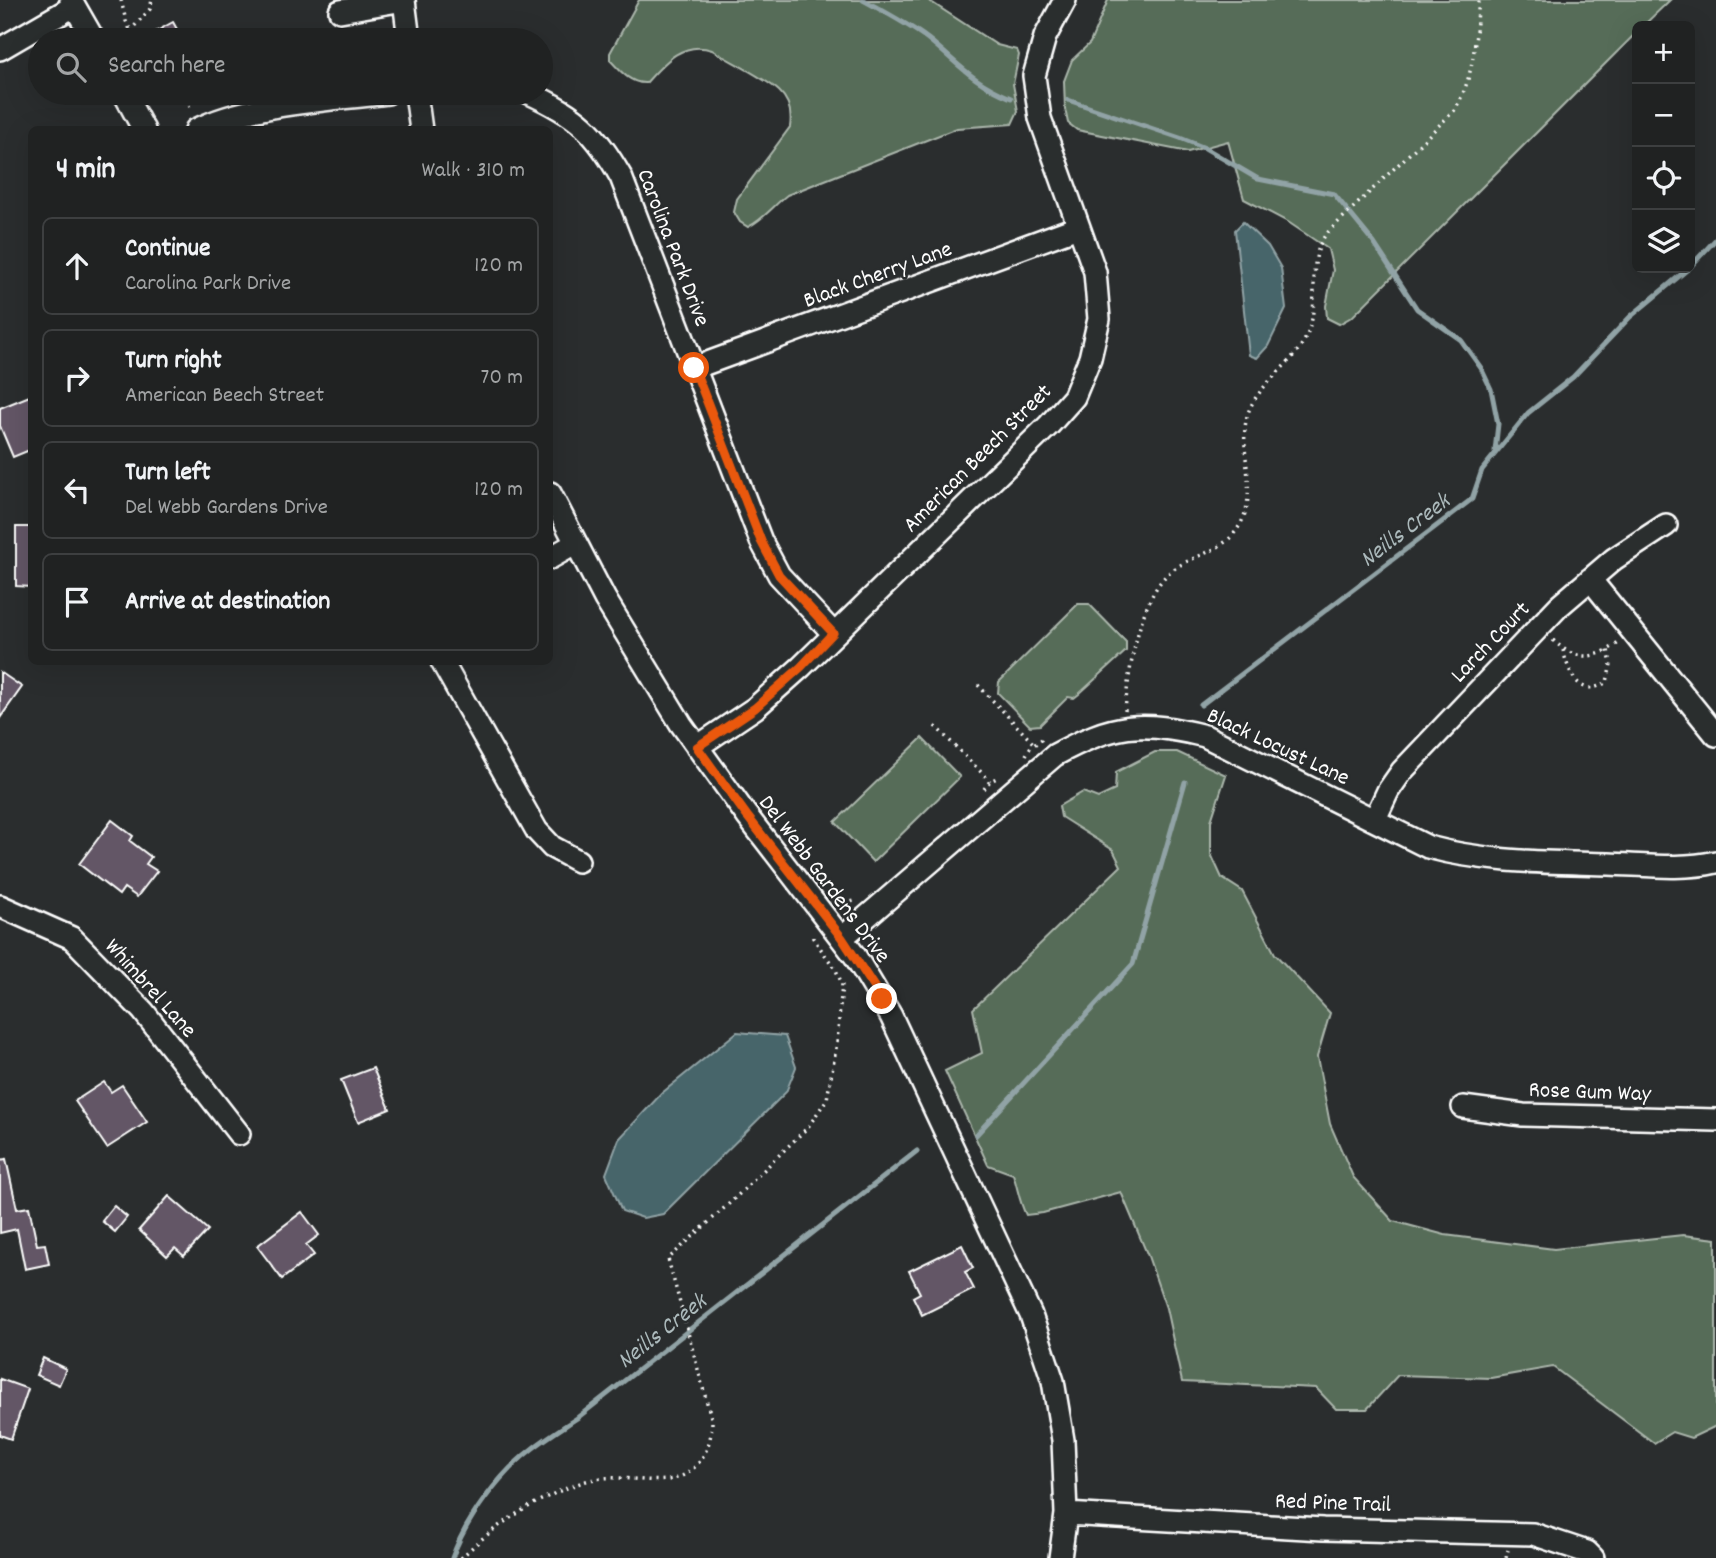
<!DOCTYPE html>
<html lang="en">
<head>
<meta charset="utf-8">
<style>
  body { margin:0; font-family:Dekko,sans-serif; background:#2d2f2f; color:#f1f3f6 }
  .controls { position:absolute; right:21px; top:21px; display:grid; overflow:hidden; border-radius:10px; box-shadow:0 7px 28px #0002 }
  .controls button { width:63px; height:63px; display:grid; place-items:center; padding:0; border:0; border-bottom:2px solid #3d3f40; background:#202222; color:#f1f3f6; font:35px sans-serif }
  .stop { position:absolute; width:21px; height:21px; margin:-16px; border:5px solid #ea580c; border-radius:50%; background:#fff }
  .stop.end { background:#ea580c; border-color:#fff; box-shadow:0 2px 7px #0008 }
  .list { margin:0; padding:0; list-style:none }
  h2 { display:flex; justify-content:space-between; align-items:center; height:91px; margin:0; padding:0 28px; font-size:30px }
  h2 small { font-size:23px; font-weight:400; color:#a2a4a5 }
  .list li { display:grid; grid-template-columns:46px 1fr auto; gap:21px; align-items:center; box-sizing:border-box; height:98px; margin:0 14px 14px; padding:0 14px; border:2px solid #3d3f40; border-radius:10px }
  .list b { display:block; font-size:26px; white-space:nowrap }
  .list p { margin:0; font-size:23px; white-space:nowrap; color:#a2a4a5 }
  .list em { font-size:23px; font-style:normal; color:#a2a4a5 }
  .icon { flex:none; width:38px; height:38px; fill:none; stroke:currentColor; stroke-width:2; stroke-linecap:round; stroke-linejoin:round }
  .map { position:relative; flex:none; width:1716px; height:1558px; overflow:hidden }
  .search { position:absolute; background:#202222; box-shadow:0 7px 28px #0002; left:28px; top:28px; width:525px; height:77px; display:flex; align-items:center; gap:18px; box-sizing:border-box; padding:0 24px; border-radius:38px; color:#a2a4a5; font-size:26px }
  .panel { position:absolute; background:#202222; box-shadow:0 7px 28px #0002; left:28px; top:126px; width:525px; height:539px; border-radius:10px }
  .map>svg:first-child { display:block }
  .green { fill:#576c58; stroke:#abb6ac; stroke-width:2 }
  .water { fill:#47656a; stroke:#91a3a6; stroke-width:2 }
  .lines { fill:none; stroke-linecap:round; stroke-linejoin:round }
  .stream { stroke:#91a3a6; stroke-width:5 }
  .building { fill:#635766; stroke:#fff; stroke-width:2 }
  .minor-casing { stroke:#fff; stroke-width:26 }
  .path { stroke:#fff; stroke-width:3.5; stroke-dasharray:2 5; stroke-linecap:butt }
  .minor { stroke:#2a2d2e; stroke-width:21 }
  .route { stroke:#ea580c; stroke-width:9 }
  .labels { text-anchor:middle; stroke-width:5; stroke-linejoin:round; paint-order:stroke }
  .street-label { font-size:23px; fill:#fff; stroke:#2a2d2e }
  .water-label { font-size:24px; font-style:italic; fill:#acbabc; stroke:#2a2d2e }
</style>
</head>
<body>
<div class="map">
<svg width="1716" height="1558" viewBox="0 0 1716 1558">
  <rect width="100%" height="100%" fill="#2a2d2e"/>
  <filter id="ink" filterUnits="userSpaceOnUse"><feTurbulence type="fractalNoise" baseFrequency=".0143" numOctaves="2"/><feDisplacementMap in="SourceGraphic" scale="14" xChannelSelector="R" yChannelSelector="G"/><feConvolveMatrix kernelMatrix="1 2 1 2 8 2 1 2 1" color-interpolation-filters="sRGB"/></filter>
  <g filter="url(#ink)">
    <!-- green -->
    <path class="green" d="M639,0H928L997,45L1017,50L1019,55L1013,84L1018,111L1012,124L957,128L787,195C774,205 763,220 748,227L740,222L734,212L737,199L790,127C792,113 790,101 779,91C765,78 730,61 712,50C683,40 664,63 646,83C631,84 620,71 610,60V53Z
      M1108,0H1670L1643,26H1637V32L1353,316L1339,324L1327,318L1326,306L1333,270L1328,249L1288,222L1244,199L1228,141L1188,152L1077,130L1068,123L1065,109L1064,81L1072,60L1090,43Z
      M1078,604H1089L1126,642V651L1079,694L1074,698L1068,697L1040,725L1030,726L998,693L999,682Z
      M922,738L960,777L873,862L835,822Z
      M1155,752H1177L1226,775L1211,821V854L1222,878L1242,891L1275,954L1330,1013L1317,1057L1330,1124L1353,1177L1393,1221L1445,1235L1554,1249L1683,1235L1716,1239V1426L1691,1438L1672,1432L1654,1443L1553,1367L1491,1378L1398,1375L1367,1409H1336L1316,1388L1182,1382L1166,1308L1148,1256L1121,1192L1043,1213L1026,1215C1019,1201 1018,1189 1013,1174L988,1165L945,1071L982,1053L973,1009L1121,866L1113,850L1061,817L1059,806L1083,792L1098,798L1115,790L1116,772Z"/>
    <!-- water -->
    <path class="water" d="M1243,222L1268,246L1281,268L1286,309L1268,346L1257,358L1249,355L1235,230Z
      M737,1032L785,1036L796,1067L786,1092L663,1214L643,1218L622,1211L606,1174L619,1139L662,1093Z"/>
    <g class="lines">
      <!-- stream -->
      <path class="stream" d="M863,0C885,12 908,24 928,39C959,64 972,82 1011,98
        M1068,100L1180,138L1205,148L1258,179L1334,194L1374,243L1417,309L1461,340L1481,368L1491,389L1498,424L1495,451
        M1690,267L1716,239
        M1201,705L1472,499L1482,470L1528,413L1573,377L1630,317L1689,268
        M976,1135L1133,964L1185,782
        M452,1558C466,1519 499,1474 532,1449C546,1438 562,1428 577,1418L917,1151"/>
    </g>
    <!-- building -->
    <path class="building" d="M173,22L183,40H141L164,27Z
      M32,395V449L13,457L0,426V408Z
      M16,527H32V587L16,586Z
      M0,672L22,687L0,718Z
      M112,820L133,836L130,841L151,857L146,864L157,871L137,897L124,888L119,895L79,864Z
      M373,1068L390,1109L358,1122L341,1080Z
      M104,1082L111,1092L122,1085L147,1122L107,1148L75,1101Z
      M6,1159L17,1209L29,1207L37,1245L45,1244L49,1264L25,1269L17,1229L0,1233V1160Z
      M169,1196L208,1230L184,1256L175,1248L167,1256L139,1230Z
      M114,1206L127,1217L115,1232L102,1221Z
      M302,1212L319,1235L306,1245L314,1255L282,1279L257,1246Z
      M962,1245L973,1268L965,1272L974,1289L922,1315L913,1297L920,1293L909,1271Z
      M43,1358L66,1369L59,1385L36,1375Z
      M0,1379L28,1389L11,1439L0,1435Z"/>
    <g class="lines">
      <!-- minor casing -->
      <g class="minor-casing">
        <path id="minor" d="M71,0L94,40
          M404,0L409,40
          M340,11L404,0
          M0,49L74,6
          M124,93L144,130
          M416,93L421,130
          M529,93C577,115 595,131 621,177L761,541L779,575L833,633
          M196,130C250,103 326,101 387,93
          M694,368L1078,227
          M550,493L605,599L681,724L747,816L855,956L891,1016L1031,1315L1053,1381L1063,1440L1066,1514L1060,1558
          M550,558L575,544
          M1590,579L1716,735
          M442,662L537,831L552,847L578,861
          M697,747L755,708L801,667L1049,425L1074,397L1090,358L1099,319L1095,272L1040,118L1034,76L1045,37L1065,0
          M1375,819L1388,791L1402,771L1559,606L1614,559L1666,525
          M0,906L72,938L143,1011L239,1134
          M842,938L1055,755C1113,723 1141,720 1205,736L1428,847C1487,863 1548,862 1609,864C1644,865 1682,870 1716,862
          M1463,1107L1523,1115L1716,1120
          M1066,1514L1323,1529L1533,1534L1587,1552L1593,1558"/>
      </g>
      <!-- path -->
      <path class="path" d="M121,0L126,21L135,40
        M130,31L150,9L152,0
        M182,93L192,111
        M1553,640C1576,662 1595,660 1620,642
        M1563,650C1569,673 1579,700 1607,682L1611,664L1608,650
        M978,685L1034,744
        M1125,711C1128,673 1140,591 1174,569C1199,552 1227,552 1242,521C1257,488 1240,454 1246,421C1252,386 1293,367 1307,335C1322,302 1304,262 1327,233L1454,111C1475,77 1475,39 1479,0
        M935,726L990,781
        M1026,755L1030,748L1042,739
        M984,789L990,781L999,777
        M838,905L854,901
        M461,1558C494,1525 539,1497 583,1482C612,1472 639,1483 668,1480C698,1476 712,1448 712,1421L668,1259L732,1201L808,1127L827,1099L837,1043L842,984L836,970L813,938V933
        M1506,1558L1508,1550"/>
      <!-- minor -->
      <use href="#minor" class="minor"/>
    </g>
  </g>
  <g class="lines" filter="url(#ink)">
    <!-- route -->
    <path class="route" d="M694,368L761,541L779,575L833,633L801,667L755,708L697,747L747,816L842,938L882,999"/>
  </g>
  <g class="labels">
    <!-- street labels -->
    <g class="street-label">
      <text transform="translate(675 247) rotate(69)" y="8">Carolina Park Drive</text>
      <text transform="translate(877 273) rotate(-20)" y="8">Black Cherry Lane</text>
      <text transform="translate(976 457) rotate(-45)" y="8">American Beech Street</text>
      <text transform="translate(1489 641) rotate(-46)" y="8">Larch Court</text>
      <text transform="translate(1279 745) rotate(25)" y="8">Black Locust Lane</text>
      <text transform="translate(826 878) rotate(53)" y="8">Del Webb Gardens Drive</text>
      <text transform="translate(152 987) rotate(48)" y="8">Whimbrel Lane</text>
      <text transform="translate(1590 1090) rotate(2)" y="8">Rose Gum Way</text>
      <text transform="translate(1333 1501) rotate(2)" y="8">Red Pine Trail</text>
    </g>
    <!-- water labels -->
    <g class="water-label">
      <text transform="translate(1404 529) rotate(-37)" y="8">Neills Creek</text>
      <text transform="translate(661 1330) rotate(-38)" y="8">Neills Creek</text>
    </g>
  </g>
</svg>
<div class="controls">
<button>+</button>
<button>−</button>
<button><svg class="icon" aria-label="locate" viewBox="0 0 24 24"><circle cx="12" cy="12" r="6"/><path d="M12 2v4M12 18v4M2 12h4M18 12h4"/></svg></button>
<button><svg class="icon" aria-label="layers" viewBox="0 0 24 24"><path d="M12 4l9 5-9 5-9-5zM3 14l9 5 9-5"/></svg></button>
</div>
<div class="stop" style="left:694px;top:368px"></div>
<div class="stop end" style="left:882px;top:999px"></div>
<div class="search"><svg class="icon" aria-label="search" viewBox="0 0 24 24"><circle cx="10" cy="10" r="6"/><path d="M15 15l6 6"/></svg>Search here</div>
<section class="panel">
<h2>4 min<small>Walk · 310 m</small></h2>
<ul class="list">
<li><svg class="icon" aria-label="ahead" viewBox="0 0 24 24"><path d="M12 20V5M6 11l6-6 6 6"/></svg><div><b>Continue</b><p>Carolina Park Drive</p></div><em>120 m</em></li>
<li><svg class="icon" aria-label="right" viewBox="0 0 24 24"><path d="M7 20v-9h11M14 6l5 5-5 5"/></svg><div><b>Turn right</b><p>American Beech Street</p></div><em>70 m</em></li>
<li><svg class="icon" aria-label="left" viewBox="0 0 24 24"><path d="M17 20v-9H6M10 6l-5 5 5 5"/></svg><div><b>Turn left</b><p>Del Webb Gardens Drive</p></div><em>120 m</em></li>
<li><svg class="icon" aria-label="arrive" viewBox="0 0 24 24"><path d="M6 21V4h12l-3 4 3 4H6"/></svg><div><b>Arrive at destination</b></div></li>
</ul>
</section>
</div>
</body>
</html>
